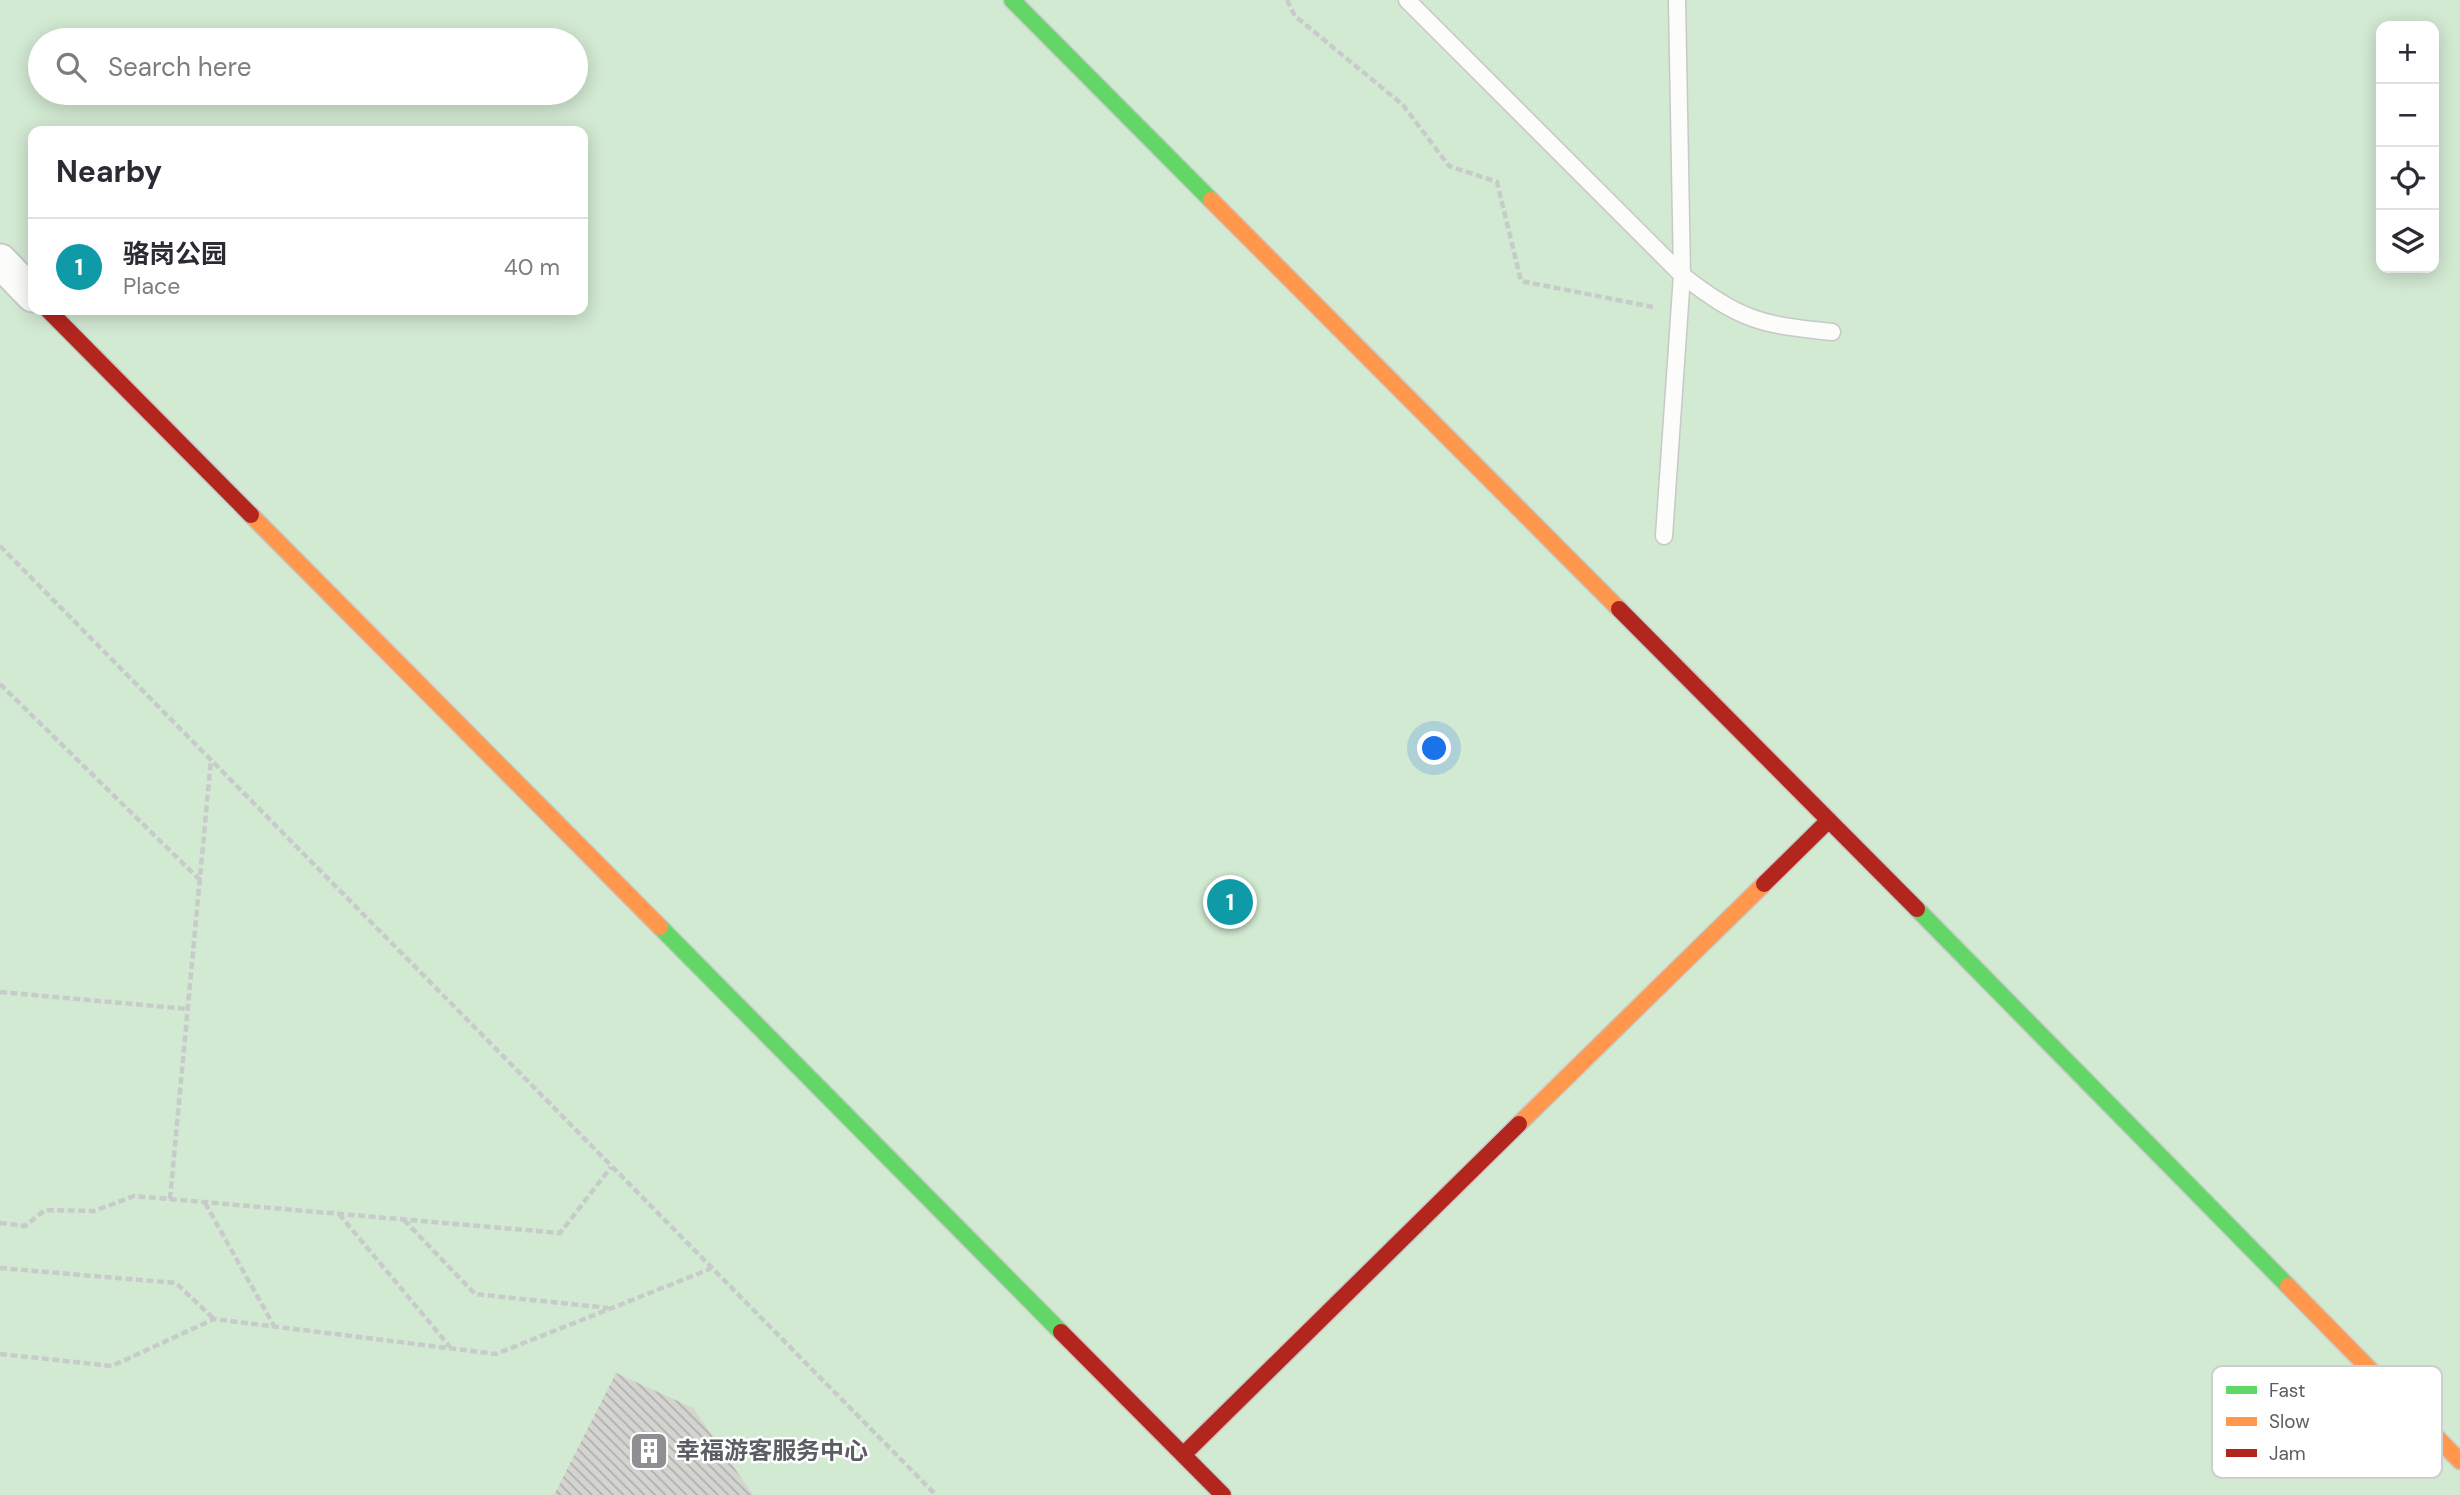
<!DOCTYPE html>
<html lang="en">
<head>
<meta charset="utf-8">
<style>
  body { margin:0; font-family:"DM Sans","Noto Sans SC",sans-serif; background:#f2f2f3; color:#2b2b33 }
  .controls { position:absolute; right:21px; top:21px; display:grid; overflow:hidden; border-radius:14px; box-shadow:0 4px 18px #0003 }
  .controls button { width:63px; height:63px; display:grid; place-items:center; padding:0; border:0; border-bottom:2px solid #e1e1e2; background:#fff; color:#2b2b33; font:35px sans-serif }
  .you { position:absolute; left:1435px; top:749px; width:24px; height:24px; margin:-18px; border:5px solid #fff; border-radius:50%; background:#1a73e8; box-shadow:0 0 0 10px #1a73e833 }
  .badge { display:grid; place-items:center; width:46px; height:46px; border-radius:50%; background:#7c3aed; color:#fff; font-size:23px; font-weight:700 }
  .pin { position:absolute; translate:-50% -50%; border:4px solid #fff; box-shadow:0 2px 7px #0006 }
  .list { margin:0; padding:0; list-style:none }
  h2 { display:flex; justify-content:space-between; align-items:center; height:91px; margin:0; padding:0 28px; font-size:30px }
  h2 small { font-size:23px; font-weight:400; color:#7c7c81 }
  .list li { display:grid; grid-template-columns:46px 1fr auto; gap:21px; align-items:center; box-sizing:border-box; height:98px; padding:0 28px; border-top:2px solid #e1e1e2 }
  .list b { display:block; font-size:26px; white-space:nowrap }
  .list p { margin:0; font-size:23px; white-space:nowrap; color:#7c7c81 }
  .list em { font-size:23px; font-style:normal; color:#7c7c81 }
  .icon { flex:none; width:38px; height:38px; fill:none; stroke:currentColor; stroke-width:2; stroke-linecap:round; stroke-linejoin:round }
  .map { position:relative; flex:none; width:2460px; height:1495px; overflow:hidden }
  .search { position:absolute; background:#fff; box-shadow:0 4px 18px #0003; left:28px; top:28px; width:560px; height:77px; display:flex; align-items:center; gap:18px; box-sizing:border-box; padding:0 24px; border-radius:38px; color:#7c7c81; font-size:26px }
  .panel { position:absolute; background:#fff; box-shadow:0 4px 18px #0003; left:28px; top:126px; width:560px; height:189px; border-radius:14px }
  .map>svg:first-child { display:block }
  .park { fill:#d2e9d2; fill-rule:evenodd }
  .building { fill:url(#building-back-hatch) }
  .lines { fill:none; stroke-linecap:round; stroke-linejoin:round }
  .lane-casing { stroke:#c7c9c7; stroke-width:19 }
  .street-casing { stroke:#c7c9c7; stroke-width:37 }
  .fast-casing { stroke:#c8c9c8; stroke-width:19 }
  .slow-casing { stroke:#c8c9c8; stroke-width:19 }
  .jam-casing { stroke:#c8c9c8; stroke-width:19 }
  .path { stroke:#c7ccca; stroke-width:4.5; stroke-dasharray:7 3.5; stroke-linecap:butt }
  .lane { stroke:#fcfcfb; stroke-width:16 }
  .street { stroke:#fcfcfb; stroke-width:33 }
  .fast { stroke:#63d668; stroke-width:16 }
  .slow { stroke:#ff974d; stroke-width:16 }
  .jam { stroke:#b3261e; stroke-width:16 }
  .labels { text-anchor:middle; stroke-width:5; stroke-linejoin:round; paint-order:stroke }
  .poi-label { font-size:24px; font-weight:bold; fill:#5a5d63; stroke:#fff; text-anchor:start }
  .key { fill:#fff; stroke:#ceced0; stroke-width:2 }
  .key-label { font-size:19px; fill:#5a5d63 }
</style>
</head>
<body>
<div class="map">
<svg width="2460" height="1495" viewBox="0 0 2460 1495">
  <defs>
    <pattern id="building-back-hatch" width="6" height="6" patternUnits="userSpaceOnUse" patternTransform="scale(1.75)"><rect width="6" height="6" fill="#d4d4d0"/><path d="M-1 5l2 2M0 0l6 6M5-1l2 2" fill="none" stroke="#afafac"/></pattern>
  </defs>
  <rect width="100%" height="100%" fill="#ebebe5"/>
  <!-- park -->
  <path class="park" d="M0,0H2460V1495H0ZM2381,26H2434V268H2381ZM40,40H576V93H40ZM33,131H583V310H33Z"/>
  <!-- building -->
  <path class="building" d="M616,1373L693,1408L753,1495H554Z"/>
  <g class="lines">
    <!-- lane casing -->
    <g class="lane-casing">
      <path id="lane" d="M1407,0L1682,275C1740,320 1760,325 1832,332
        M1664,536L1682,275L1677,0"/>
    </g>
    <!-- street casing -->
    <g class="street-casing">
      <path id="street" d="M0,261L33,295"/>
    </g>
    <!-- fast casing -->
    <g class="fast-casing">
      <path id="fast" d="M1012,0L1211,200
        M1917,909L2288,1286
        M660,927L1061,1332"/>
    </g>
    <!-- slow casing -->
    <g class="slow-casing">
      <path id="slow" d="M1211,200L1619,609
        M251,515L660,927
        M1519,1124L1764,884
        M2288,1286L2460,1461"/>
    </g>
    <!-- jam casing -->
    <g class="jam-casing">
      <path id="jam" d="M48,310L251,515
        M1619,609L1917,909
        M1764,884L1829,820
        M1061,1332L1223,1495
        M1183,1455L1519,1124"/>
    </g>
    <!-- path -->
    <path class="path" d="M1287,0L1295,16L1403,105L1449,166L1497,182L1521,281L1653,307
      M0,546L936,1495
      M0,684L200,880
      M0,992L188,1009
      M170,1199L211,759
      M205,1203L274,1326
      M339,1214L450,1347
      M404,1220L475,1294L608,1308
      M0,1223L25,1226L45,1210L94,1211L134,1196L560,1233L611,1167
      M0,1268L176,1283L214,1319
      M0,1354L112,1366L214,1319L496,1354L710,1269"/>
    <!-- lane -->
    <use href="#lane" class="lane"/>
    <!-- street -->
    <use href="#street" class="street"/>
    <!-- fast -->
    <use href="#fast" class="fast"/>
    <!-- slow -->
    <use href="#slow" class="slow"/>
    <!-- jam -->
    <use href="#jam" class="jam"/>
  </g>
  <!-- icons -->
  <defs>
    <g id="building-square" transform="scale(2.0125)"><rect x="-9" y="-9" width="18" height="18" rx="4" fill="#8d8f90" stroke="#fff"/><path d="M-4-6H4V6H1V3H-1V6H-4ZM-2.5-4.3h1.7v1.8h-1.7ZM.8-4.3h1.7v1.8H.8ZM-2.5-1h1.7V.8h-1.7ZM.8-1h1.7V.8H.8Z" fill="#fff"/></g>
  </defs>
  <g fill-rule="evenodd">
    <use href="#building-square" x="649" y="1451"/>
  </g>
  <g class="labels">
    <!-- poi labels -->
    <g class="poi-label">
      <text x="676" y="1459">幸福游客服务中心</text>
    </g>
  </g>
  <!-- legend -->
  <rect x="2212" y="1366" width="230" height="112" rx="10" class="key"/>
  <rect x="2226" y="1386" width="31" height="8" fill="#63d668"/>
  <rect x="2226" y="1417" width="31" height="9" fill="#ff974d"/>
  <rect x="2226" y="1449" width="31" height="8" fill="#b3261e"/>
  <g class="key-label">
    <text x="2269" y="1397">Fast</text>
    <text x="2269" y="1428">Slow</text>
    <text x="2269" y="1460">Jam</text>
  </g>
</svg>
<div class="controls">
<button>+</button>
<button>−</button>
<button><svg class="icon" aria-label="locate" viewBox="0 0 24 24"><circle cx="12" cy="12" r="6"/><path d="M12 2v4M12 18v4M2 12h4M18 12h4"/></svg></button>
<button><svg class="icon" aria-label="layers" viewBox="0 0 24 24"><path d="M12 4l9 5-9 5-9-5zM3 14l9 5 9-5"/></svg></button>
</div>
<div class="you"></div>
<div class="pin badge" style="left:1230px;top:902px;background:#0f9aa8">1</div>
<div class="search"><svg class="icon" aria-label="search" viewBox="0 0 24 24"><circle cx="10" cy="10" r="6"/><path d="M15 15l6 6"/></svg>Search here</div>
<section class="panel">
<h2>Nearby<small></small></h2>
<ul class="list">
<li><span class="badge" style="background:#0f9aa8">1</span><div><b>骆岗公园</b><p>Place</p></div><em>40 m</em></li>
</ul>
</section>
</div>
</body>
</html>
